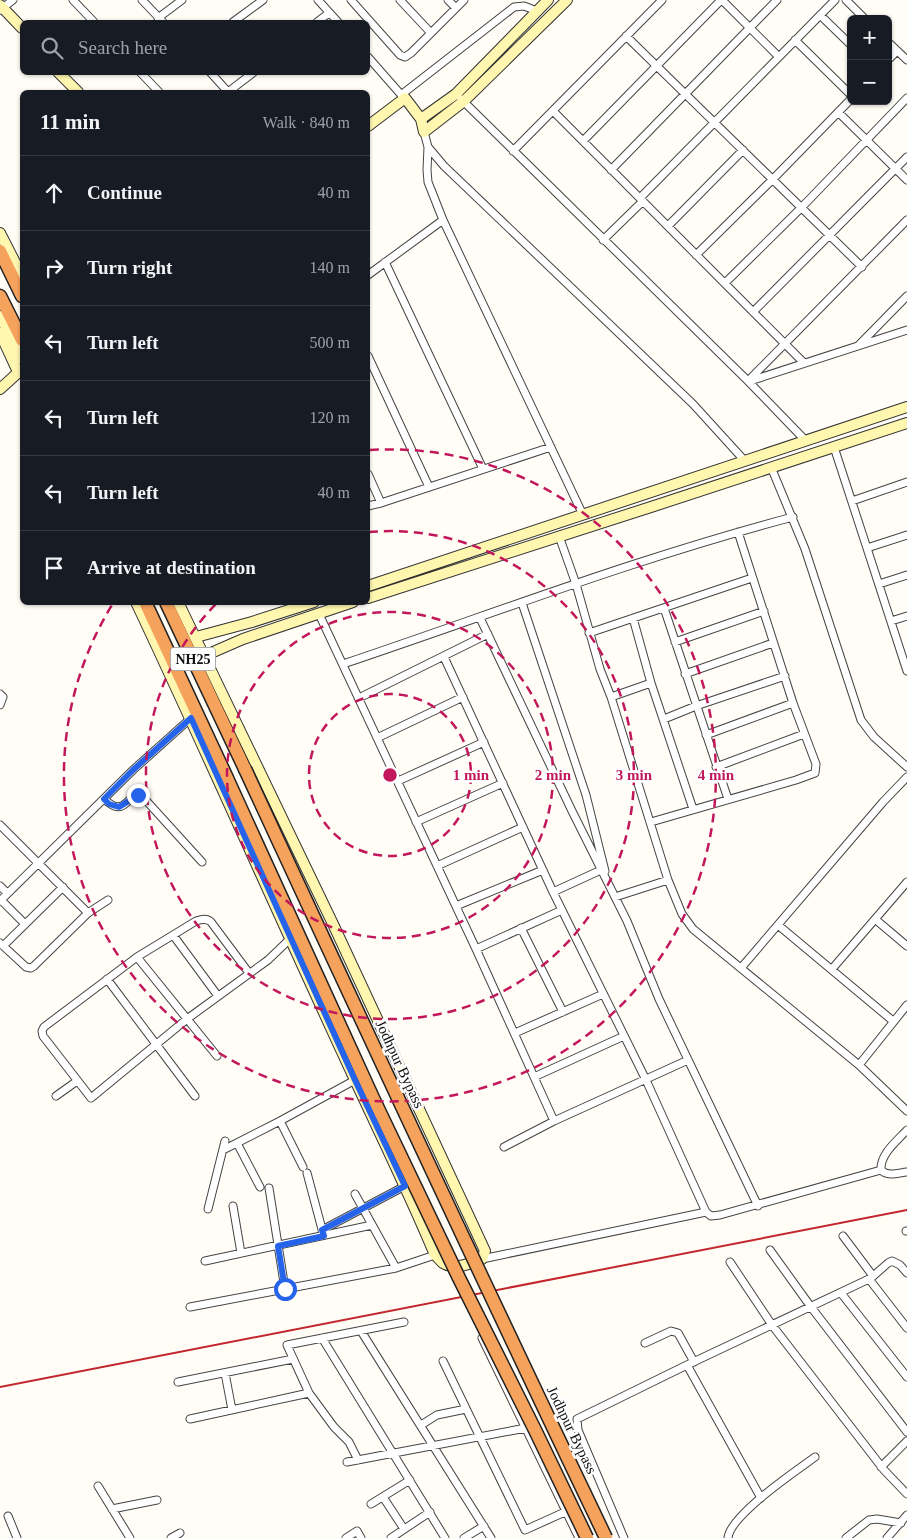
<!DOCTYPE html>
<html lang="en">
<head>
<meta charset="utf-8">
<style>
  body { margin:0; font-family:Georgia,serif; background:#20242c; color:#f1f3f6 }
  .controls { position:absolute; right:15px; top:15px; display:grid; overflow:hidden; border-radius:8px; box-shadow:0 1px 4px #0004 }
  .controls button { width:45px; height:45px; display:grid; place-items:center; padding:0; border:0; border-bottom:1px solid #363941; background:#171b24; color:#f1f3f6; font:25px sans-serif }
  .stop { position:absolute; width:15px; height:15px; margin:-11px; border:4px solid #2563eb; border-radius:50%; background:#fff }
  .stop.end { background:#2563eb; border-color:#fff; box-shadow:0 1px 5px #0008 }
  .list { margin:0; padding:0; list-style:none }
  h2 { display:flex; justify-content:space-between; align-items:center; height:65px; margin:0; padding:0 20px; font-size:21px }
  h2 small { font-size:16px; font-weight:400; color:#9ea1a6 }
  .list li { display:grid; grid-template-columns:32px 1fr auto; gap:15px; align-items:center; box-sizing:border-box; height:75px; padding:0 20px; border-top:1px solid #363941 }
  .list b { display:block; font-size:19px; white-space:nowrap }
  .list em { font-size:16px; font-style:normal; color:#9ea1a6 }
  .icon { flex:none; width:28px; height:28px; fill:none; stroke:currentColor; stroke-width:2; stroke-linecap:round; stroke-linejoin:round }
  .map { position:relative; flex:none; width:907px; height:1538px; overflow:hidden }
  .search { position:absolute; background:#171b24; box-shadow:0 1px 4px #0004; left:20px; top:20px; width:350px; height:55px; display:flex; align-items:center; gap:12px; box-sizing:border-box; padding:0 18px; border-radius:8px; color:#9ea1a6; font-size:19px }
  .panel { position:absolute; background:#171b24; box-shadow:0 1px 4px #0004; left:20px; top:90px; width:350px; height:515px; border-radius:8px }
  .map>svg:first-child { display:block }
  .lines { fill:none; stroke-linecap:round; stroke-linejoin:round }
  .street-casing { stroke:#444; stroke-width:9 }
  .secondary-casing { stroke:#333; stroke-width:12 }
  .highway-casing { stroke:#222; stroke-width:15 }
  .street { stroke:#fff; stroke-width:7 }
  .secondary { stroke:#fff6b0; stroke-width:10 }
  .highway { stroke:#f5a25d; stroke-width:12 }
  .rail { stroke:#c4262e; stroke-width:2 }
  .highway-bridge-casing { stroke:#222; stroke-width:15; stroke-linecap:butt }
  .highway-bridge { stroke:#f5a25d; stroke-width:12 }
  .route { stroke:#2563eb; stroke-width:6 }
  .ring { fill:none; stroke:#c2185b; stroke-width:2.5; stroke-dasharray:9 6 }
  .labels { text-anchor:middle; stroke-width:5; stroke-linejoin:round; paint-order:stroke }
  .shield { fill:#fff; stroke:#585858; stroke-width:1 }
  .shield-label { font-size:14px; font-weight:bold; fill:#111 }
  .street-label { font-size:15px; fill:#111; stroke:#fff }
  .centre { fill:#c2185b; stroke:#fff; stroke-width:2.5 }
  .ring-label { font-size:15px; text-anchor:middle; font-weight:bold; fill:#c2185b; stroke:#fff; stroke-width:5; stroke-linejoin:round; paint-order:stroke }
</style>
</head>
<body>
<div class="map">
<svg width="907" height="1538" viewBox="0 0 907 1538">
  <rect width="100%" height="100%" fill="#fffdf5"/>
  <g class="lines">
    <!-- street casing -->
    <g class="street-casing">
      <path id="street" d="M73,0L94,22
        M142,0L163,22
        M318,0L338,22
        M351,0L400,55L405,57L411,53L464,0
        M400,0L431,33
        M448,0L456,8
        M722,0L779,57
        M846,0L865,19
        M0,10L13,0
        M820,15L851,45
        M158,18L182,0
        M233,22L263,0
        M317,22L329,13
        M626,36L862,267
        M795,40L851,95
        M888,42L907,60
        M368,57L404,98
        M888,60L897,51
        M140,72L159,92
        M210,72L228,92
        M228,92L254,72
        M401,95L514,7L524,6L537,11
        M461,99L748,381L805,440
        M553,111L804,363
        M838,112L907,180
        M424,132L428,147L444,166L693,404L744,460
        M583,141L721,0
        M428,147L427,170L428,182L443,220L583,515
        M513,151L662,0
        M611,170L777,0
        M640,198L835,0
        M668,226L743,150
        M603,240L643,201
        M696,255L773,179L851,99
        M385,262L483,469
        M368,275L443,220
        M725,283L802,207L907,98
        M753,312L907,157
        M858,346L907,296
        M368,356L429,487
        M748,381L907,220
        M750,381L907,330
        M834,447L907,671
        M771,467L805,549L861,720L874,737L907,767
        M368,474L381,503
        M852,501L907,482
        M368,506L381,503L551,447
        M559,536L576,584L600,669L611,697L668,880L682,914L693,929L859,1065L907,1111
        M867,548L907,535
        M879,584L907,575
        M522,603L586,795L605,871
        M664,608L728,799
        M319,614L476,949L554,1121
        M480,618L572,811L627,921L659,999L758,1206
        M633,618L651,683L693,809
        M891,621L907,616
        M589,633L752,578
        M675,642L764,611
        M444,657L553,892L646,1080L706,1212
        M343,664C492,614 640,557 793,517
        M685,674L773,643
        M0,694L3,697L0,705
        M611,697L651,683
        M359,698L488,634
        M664,719L696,706L785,676
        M706,735L793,703
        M377,738L463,697
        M716,767L804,734
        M398,781L484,742
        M104,799C126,819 124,794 142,796L202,862
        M416,822L503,783
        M651,822L796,780L815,773L816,764L793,703L738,532
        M0,825L88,913
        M437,866L523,827
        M0,886L7,893
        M553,892L601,870
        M615,897L668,880
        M1,900L25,924
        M0,901L133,770L191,718
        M456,906L543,870
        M875,919L907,946
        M778,925L893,1021
        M521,928L563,1012
        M173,935L218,996
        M0,943L26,967L31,968L34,966L88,913L108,900
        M3,946L63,887
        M476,949L562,910
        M137,957L217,1056
        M741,968L883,802L907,777
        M832,969L907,882
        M249,973L211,922C207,918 202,919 196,921L137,957L44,1027L42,1031L43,1036L91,1098L187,1019L268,960L291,938
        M107,979L195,1096
        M515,1033L603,994
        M859,1065L907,1005
        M534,1077L624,1036
        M56,1096L77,1081
        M280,1121L303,1167
        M907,1130C897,1141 880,1154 881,1170C888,1177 898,1173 907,1172
        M237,1143L260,1187
        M504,1147L554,1121L688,1060
        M223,1150L280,1121L355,1080
        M307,1173L323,1233
        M269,1188L285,1289
        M355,1194L396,1268
        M233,1206L241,1253
        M208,1209L225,1141
        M322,1230L405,1186
        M906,1231H907
        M843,1236L873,1276
        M770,1250L811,1307L907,1432
        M482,1259L706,1212L711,1216L720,1215L881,1170
        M205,1261L372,1225
        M730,1262L772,1325L884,1470L907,1494
        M870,1279L888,1263L892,1261L900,1265L907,1273
        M841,1293L907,1377
        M190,1307L396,1268L435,1255
        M361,1331L491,1538
        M322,1338L445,1538
        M482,1338L579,1538
        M645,1343L671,1331L678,1333L694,1362
        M443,1361L525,1530L567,1511
        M687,1365L761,1498
        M225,1373L232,1410
        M178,1382L293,1359
        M190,1419L309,1393
        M421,1425L437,1415L466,1409
        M358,1460L349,1442L334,1427L309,1393L287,1345L404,1322
        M347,1462L526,1428
        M881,1467L907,1441
        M98,1486L130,1538
        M383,1497L404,1529
        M371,1504L410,1480
        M112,1509L157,1500
        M8,1516L17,1538
        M171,1538L180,1533
        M346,1538L357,1531L361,1538
        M391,1538L430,1512
        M464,1538L484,1526
        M624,1538L578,1430L577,1419L687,1365L869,1279L907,1328
        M728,1538C730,1515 796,1471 815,1457
        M846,1538L869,1520L877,1519L901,1523
        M887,1538L907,1515"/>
    </g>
    <!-- secondary casing -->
    <g class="secondary-casing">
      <path id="secondary" d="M0,5L22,28
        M58,72L78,92
        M421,119L456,94L548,0
        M368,126L405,98L421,119L424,132L464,101L567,0
        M0,233L22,276
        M0,316L22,359
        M0,333L18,372
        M0,389L22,369
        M368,586C548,528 727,466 907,407
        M368,598L654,506L907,423
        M136,602C211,761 281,921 355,1080C382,1138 410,1195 435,1255C438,1257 440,1261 443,1263C453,1270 472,1264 482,1259L485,1251L473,1225L333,924L178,602
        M196,637L252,622L314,602
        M204,656L243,639L353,602"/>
    </g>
    <!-- highway casing -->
    <g class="highway-casing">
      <path id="highway" d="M0,251L22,296
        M0,296L22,340
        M145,602L226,776
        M166,602L245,769"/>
    </g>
    <!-- street -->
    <use href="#street" class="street"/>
    <!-- secondary -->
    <use href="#secondary" class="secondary"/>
    <!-- highway -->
    <use href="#highway" class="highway"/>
    <!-- rail -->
    <path class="rail" d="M0,1387L907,1210"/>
    <!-- highway-bridge casing -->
    <g class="highway-bridge-casing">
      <path id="highway-bridge" d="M245,769C364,1026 483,1282 606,1538
        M226,776L373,1098L459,1278L535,1430L587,1538"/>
    </g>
    <!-- highway-bridge -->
    <use href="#highway-bridge" class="highway-bridge"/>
  </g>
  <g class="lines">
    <!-- route -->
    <path class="route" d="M138,795L119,807L109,804L104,799L133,770L191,718L355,1080L405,1186L322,1230L324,1236L278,1246L285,1289"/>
  </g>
  <!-- distance rings -->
  <g class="ring">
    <circle cx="390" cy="775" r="81"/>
    <circle cx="390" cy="775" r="163"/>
    <path d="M369 532A244 244 0 1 1 216 604"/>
    <path d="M370 450A326 326 0 1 1 112 605"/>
  </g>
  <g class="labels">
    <!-- shield labels -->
    <rect class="shield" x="170.5" y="647.5" width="45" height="23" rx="4"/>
    <g class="shield-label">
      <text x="193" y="664">NH25</text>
    </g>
    <!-- street labels -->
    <g class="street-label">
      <text transform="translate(400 1064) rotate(65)" y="5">Jodhpur Bypass</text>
      <text transform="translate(572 1430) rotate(64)" y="5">Jodhpur Bypass</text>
    </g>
  </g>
  <circle cx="390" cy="775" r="8" class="centre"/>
  <g class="ring-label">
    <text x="471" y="780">1 min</text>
    <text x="553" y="780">2 min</text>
    <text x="634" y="780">3 min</text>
    <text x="716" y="780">4 min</text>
  </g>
</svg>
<div class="controls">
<button>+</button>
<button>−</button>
</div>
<div class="stop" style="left:285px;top:1289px"></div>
<div class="stop end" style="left:138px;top:795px"></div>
<div class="search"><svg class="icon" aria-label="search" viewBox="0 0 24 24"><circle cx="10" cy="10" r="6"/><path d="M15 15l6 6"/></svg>Search here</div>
<section class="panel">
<h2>11 min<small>Walk · 840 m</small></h2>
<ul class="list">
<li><svg class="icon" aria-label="ahead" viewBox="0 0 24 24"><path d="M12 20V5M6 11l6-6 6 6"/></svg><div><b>Continue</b></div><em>40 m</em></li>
<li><svg class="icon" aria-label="right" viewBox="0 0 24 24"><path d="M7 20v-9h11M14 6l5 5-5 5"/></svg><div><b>Turn right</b></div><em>140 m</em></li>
<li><svg class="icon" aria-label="left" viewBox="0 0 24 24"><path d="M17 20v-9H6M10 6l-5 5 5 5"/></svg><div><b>Turn left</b></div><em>500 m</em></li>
<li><svg class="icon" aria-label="left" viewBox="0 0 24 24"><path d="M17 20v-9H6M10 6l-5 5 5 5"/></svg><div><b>Turn left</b></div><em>120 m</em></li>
<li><svg class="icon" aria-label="left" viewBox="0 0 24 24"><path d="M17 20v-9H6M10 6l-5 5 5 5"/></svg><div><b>Turn left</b></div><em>40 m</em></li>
<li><svg class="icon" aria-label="arrive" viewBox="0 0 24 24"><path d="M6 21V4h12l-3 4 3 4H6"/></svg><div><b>Arrive at destination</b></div></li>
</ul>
</section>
</div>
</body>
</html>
